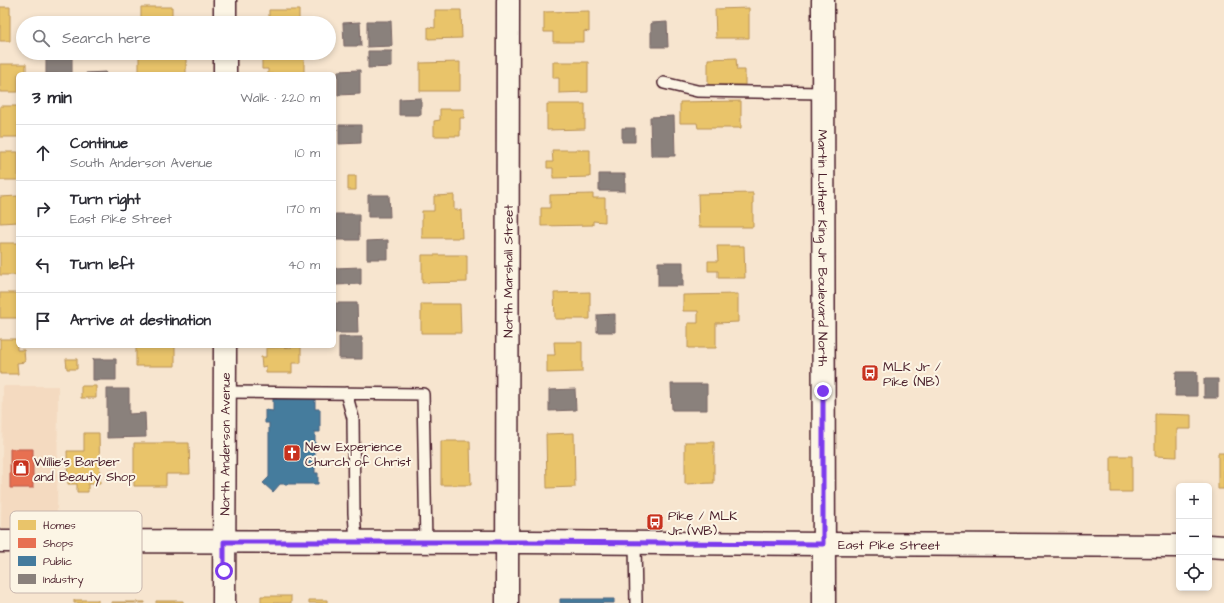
<!DOCTYPE html>
<html lang="en">
<head>
<meta charset="utf-8">
<style>
  body { margin:0; font-family:"Architects Daughter",sans-serif; background:#f2f2f3; color:#2b2b33 }
  .controls { position:absolute; right:12px; bottom:12px; display:grid; overflow:hidden; border-radius:6px; box-shadow:0 2px 6px #0003 }
  .controls button { width:36px; height:36px; display:grid; place-items:center; padding:0; border:0; border-bottom:1px solid #e1e1e2; background:#fff; color:#2b2b33; font:20px sans-serif }
  .stop { position:absolute; width:12px; height:12px; margin:-9px; border:3px solid #7c3aed; border-radius:50%; background:#fff }
  .stop.end { background:#7c3aed; border-color:#fff; box-shadow:0 1px 4px #0008 }
  .list { margin:0; padding:0; list-style:none }
  h2 { display:flex; justify-content:space-between; align-items:center; height:52px; margin:0; padding:0 16px; font-size:17px }
  h2 small { font-size:13px; font-weight:400; color:#7c7c81 }
  .list li { display:grid; grid-template-columns:26px 1fr auto; gap:12px; align-items:center; box-sizing:border-box; height:56px; padding:0 16px; border-top:1px solid #e1e1e2 }
  .list b { display:block; font-size:15px; white-space:nowrap }
  .list p { margin:0; font-size:13px; white-space:nowrap; color:#7c7c81 }
  .list em { font-size:13px; font-style:normal; color:#7c7c81 }
  .icon { flex:none; width:22px; height:22px; fill:none; stroke:currentColor; stroke-width:2; stroke-linecap:round; stroke-linejoin:round }
  .map { position:relative; flex:none; width:1224px; height:603px; overflow:hidden }
  .search { position:absolute; background:#fff; box-shadow:0 2px 6px #0003; left:16px; top:16px; width:320px; height:44px; display:flex; align-items:center; gap:10px; box-sizing:border-box; padding:0 14px; border-radius:22px; color:#7c7c81; font-size:15px }
  .panel { position:absolute; background:#fff; box-shadow:0 2px 6px #0003; left:16px; top:72px; width:320px; height:276px; border-radius:6px }
  .map>svg:first-child { display:block }
  .built { fill:#f4dac0 }
  .homes { fill:#e9c46a; stroke:#b99257 }
  .shops { fill:#e76f51; stroke:#b85746 }
  .public { fill:#457b9d; stroke:#465f7b }
  .industry { fill:#8a817c; stroke:#776464 }
  .lines { fill:none; stroke-linecap:round; stroke-linejoin:round }
  .lane-casing { stroke:#4a1f2b; stroke-width:14 }
  .street-casing { stroke:#4a1f2b; stroke-width:25 }
  .secondary-casing { stroke:#4a1f2b; stroke-width:25 }
  .lane { stroke:#fcf5e5; stroke-width:11 }
  .street { stroke:#fcf5e5; stroke-width:22 }
  .secondary { stroke:#fcf5e5; stroke-width:22 }
  .route { stroke:#7c3aed; stroke-width:5 }
  .labels { text-anchor:middle; stroke-width:4; stroke-linejoin:round; paint-order:stroke }
  .street-label { font-size:13px; fill:#4a1f2b; stroke:#fcf5e5 }
  .poi-label { font-size:13px; fill:#4a1f2b; stroke:#fcf5e5; text-anchor:start }
  .key { fill:#fcf5e5; stroke:#c7b5ad; stroke-width:1 }
  .key-label { font-size:11px; fill:#4a1f2b }
</style>
</head>
<body>
<div class="map">
<svg width="1224" height="603" viewBox="0 0 1224 603">
  <rect width="100%" height="100%" fill="#f7e5cf"/>
  <filter id="ink" filterUnits="userSpaceOnUse"><feTurbulence type="fractalNoise" baseFrequency=".025" numOctaves="2"/><feDisplacementMap in="SourceGraphic" scale="8" xChannelSelector="R" yChannelSelector="G"/><feConvolveMatrix kernelMatrix="1 2 1 2 8 2 1 2 1" color-interpolation-filters="sRGB"/></filter>
  <g filter="url(#ink)">
    <!-- built -->
    <path class="built" d="M3,386H58L57,527L1,528Z"/>
    <!-- homes -->
    <path class="homes" d="M0,7H10V41H0Z
      M141,7H172V19H180V23H141Z
      M749,8V38H716L715,9Z
      M269,10H299V23H260V22H269Z
      M435,10H461L462,38L428,39V27L435,28Z
      M589,11V32L584,31V42H553V32H544V12Z
      M139,53H186V74H139Z
      M262,54H304V74H268V69H262Z
      M736,58L737,70H745V85H708V59Z
      M460,62V91H420V63Z
      M553,62H588V92L559,93V78H553Z
      M0,64H26V74H18V92H0Z
      M741,101V128H698L697,123H680V102Z
      M547,104H585V129L547,130Z
      M0,106H18V137H0Z
      M440,109H464V118H460V136H434V121L440,120Z
      M552,150H590V177L553,178V168H547V162H553Z
      M0,152H18V180H0Z
      M348,176H356V190H348Z
      M753,193V227H699L698,194Z
      M593,194V198H605V222L593,221V225L541,226V208H550V195Z
      M454,195V210H461L462,238H422V211H434V196Z
      M18,196V222L0,223V197Z
      M0,243H18V275H0Z
      M717,246H744L745,278H718V271H708V261H718Z
      M422,255H467V282L422,283Z
      M590,292V319H555L554,293Z
      M0,293H18V318H0Z
      M738,294V322L716,323V348H688V323H698V311H683V295Z
      M421,304H460L461,333H421Z
      M0,339H17V350H24L25,362L17,363L18,374H0Z
      M554,342H582V372L547,373V355H555Z
      M136,346H175V366H136Z
      M301,347V363H292V373H266V366L262,367L261,357H266V348Z
      M66,359H77V369H67Z
      M81,386H96V398H81Z
      M1155,414L1191,415V429H1177V457L1155,456Z
      M84,433H99L100,484H88V492H77V484H68L67,451H84Z
      M574,433L575,487L547,488L546,434Z
      M441,441H470L471,485H441Z
      M685,442H714V483L685,484Z
      M134,443H189L190,474H166V486H134Z
      M1218,453H1224V489H1218Z
      M1111,456H1132V492H1111Z
      M261,596H291V603H261Z
      M74,600H98V603H74Z
      M309,600H327V603H309Z
      M156,601H183V603H156Z
      M112,602H145V603H112Z"/>
    <!-- shops -->
    <path class="shops" d="M10,449H33V488H10Z"/>
    <!-- public -->
    <path class="public" d="M273,398H315V409H320V432H315V473H318V484H280L273,492L263,483L269,477V423H265V410L273,411Z
      M560,599H614V603H560Z"/>
    <!-- industry -->
    <path class="industry" d="M55,19H78L79,23H55Z
      M367,21H391L392,46L367,47Z
      M360,22L361,46H344L343,23Z
      M667,22L668,47H651V23Z
      M368,51H392V67L368,68Z
      M46,53H72V74H46Z
      M360,70V94L338,95V71Z
      M106,72V74H86V73Z
      M421,98V115H399V99Z
      M674,116L675,156H651L650,117Z
      M339,125H361V143L339,144Z
      M622,128H635V142H622Z
      M599,174H625V191H599Z
      M368,195H389L390,217H368Z
      M335,214H359V240H336Z
      M388,240V259H367V241Z
      M658,262H683V286H658Z
      M361,267V284L335,285L334,268Z
      M334,303H357L358,333H334Z
      M615,314V332H597V315Z
      M339,337H362V359H339Z
      M93,359H116V380H93Z
      M1176,372H1197V396H1175Z
      M1204,379H1218V398H1204Z
      M671,384H707V410H672Z
      M107,389H129V414L145,413L146,437L107,438Z
      M575,389L576,410L549,411V390Z"/>
    <g class="lines">
      <!-- lane casing -->
      <g class="lane-casing">
        <path id="lane" d="M664,83L697,91L823,93
          M225,392L423,394L426,542
          M346,393L353,418L354,513L356,541
          M635,543L636,603"/>
      </g>
      <!-- street casing -->
      <g class="street-casing">
        <g id="street">
          <path d="M225,23V0"/>
          <path d="M225,74V53"/>
          <path id="s1" d="M823,544L1179,546"/>
          <path d="M1209,546L1224,547"/>
          <path id="s2" d="M224,603L225,346"/>
          <path id="s3" d="M507,603L508,0"/>
        </g>
      </g>
      <!-- secondary casing -->
      <g class="secondary-casing">
        <g id="secondary">
          <path id="s4" d="M823,0L824,603"/>
          <path d="M0,541L526,542L823,544"/>
        </g>
      </g>
      <!-- lane -->
      <use href="#lane" class="lane"/>
      <!-- street -->
      <use href="#street" class="street"/>
      <!-- secondary -->
      <use href="#secondary" class="secondary"/>
    </g>
  </g>
  <g class="lines" filter="url(#ink)">
    <!-- route -->
    <path class="route" d="M224,571V542H526L823,544V391"/>
  </g>
  <!-- icons -->
  <defs>
    <g id="bus-square" transform="scale(0.9)"><rect x="-9" y="-9" width="18" height="18" rx="4" fill="#c8321e" stroke="#fcf5e5"/><path d="M-5-6H5V4H4V6H2V4H-2V6H-4V4H-5ZM-3.5-4V0h7V-4ZM-3.5 1.2v1.5H-2V1.2ZM2 1.2v1.5H3.5V1.2Z" fill="#fff"/></g>
    <g id="church-square" transform="scale(0.9)"><rect x="-9" y="-9" width="18" height="18" rx="4" fill="#c8321e" stroke="#fcf5e5"/><path d="M-1.2-6h2.4v3.5h3.3v2.4h-3.3V6h-2.4V-.1h-3.3v-2.4h3.3Z" fill="#fff"/></g>
    <g id="shop-square" transform="scale(0.9)"><rect x="-9" y="-9" width="18" height="18" rx="4" fill="#c8321e" stroke="#fcf5e5"/><path d="M-5-2.5h2.3a2.7 3.5 0 0 1 5.4 0H5L5.5 6h-11ZM-1.5-2.5h3a1.5 2.3 0 0 0-3 0Z" fill="#fff"/></g>
  </defs>
  <g fill-rule="evenodd">
    <use href="#bus-square" x="870" y="373"/>
    <use href="#church-square" x="292" y="453"/>
    <use href="#shop-square" x="21" y="468"/>
    <use href="#bus-square" x="655" y="522"/>
  </g>
  <g class="labels">
    <!-- street labels -->
    <g class="street-label">
      <text dy="5" stroke="none"><textPath href="#s4" startOffset="248">Martin Luther King Jr Boulevard North</textPath></text>
      <text dy="5" stroke="none"><textPath href="#s3" startOffset="332">North Marshall Street</textPath></text>
      <text dy="5" stroke="none"><textPath href="#s2" startOffset="159">North Anderson Avenue</textPath></text>
      <text dy="5" stroke="none"><textPath href="#s1" startOffset="66">East Pike Street</textPath></text>
    </g>
    <!-- poi labels -->
    <g class="poi-label">
      <text x="883" y="371">MLK Jr /<tspan x="883" dy="15">Pike (NB)</tspan></text>
      <text x="305" y="451">New Experience<tspan x="305" dy="15">Church of Christ</tspan></text>
      <text x="34" y="466">Willie's Barber<tspan x="34" dy="15">and Beauty Shop</tspan></text>
      <text x="668" y="520">Pike / MLK<tspan x="668" dy="15">Jr (WB)</tspan></text>
    </g>
  </g>
  <!-- legend -->
  <rect x="10" y="511" width="132" height="82" rx="6" class="key"/>
  <rect x="18" y="520" width="18" height="10" fill="#e9c46a"/>
  <rect x="18" y="538" width="18" height="10" fill="#e76f51"/>
  <rect x="18" y="556" width="18" height="10" fill="#457b9d"/>
  <rect x="18" y="574" width="18" height="10" fill="#8a817c"/>
  <g class="key-label">
    <text x="43" y="529">Homes</text>
    <text x="43" y="547">Shops</text>
    <text x="43" y="565">Public</text>
    <text x="43" y="583">Industry</text>
  </g>
</svg>
<div class="controls">
<button>+</button>
<button>−</button>
<button><svg class="icon" aria-label="locate" viewBox="0 0 24 24"><circle cx="12" cy="12" r="6"/><path d="M12 2v4M12 18v4M2 12h4M18 12h4"/></svg></button>
</div>
<div class="stop" style="left:224px;top:571px"></div>
<div class="stop end" style="left:823px;top:391px"></div>
<div class="search"><svg class="icon" aria-label="search" viewBox="0 0 24 24"><circle cx="10" cy="10" r="6"/><path d="M15 15l6 6"/></svg>Search here</div>
<section class="panel">
<h2>3 min<small>Walk · 220 m</small></h2>
<ul class="list">
<li><svg class="icon" aria-label="ahead" viewBox="0 0 24 24"><path d="M12 20V5M6 11l6-6 6 6"/></svg><div><b>Continue</b><p>South Anderson Avenue</p></div><em>10 m</em></li>
<li><svg class="icon" aria-label="right" viewBox="0 0 24 24"><path d="M7 20v-9h11M14 6l5 5-5 5"/></svg><div><b>Turn right</b><p>East Pike Street</p></div><em>170 m</em></li>
<li><svg class="icon" aria-label="left" viewBox="0 0 24 24"><path d="M17 20v-9H6M10 6l-5 5 5 5"/></svg><div><b>Turn left</b></div><em>40 m</em></li>
<li><svg class="icon" aria-label="arrive" viewBox="0 0 24 24"><path d="M6 21V4h12l-3 4 3 4H6"/></svg><div><b>Arrive at destination</b></div></li>
</ul>
</section>
</div>
</body>
</html>
